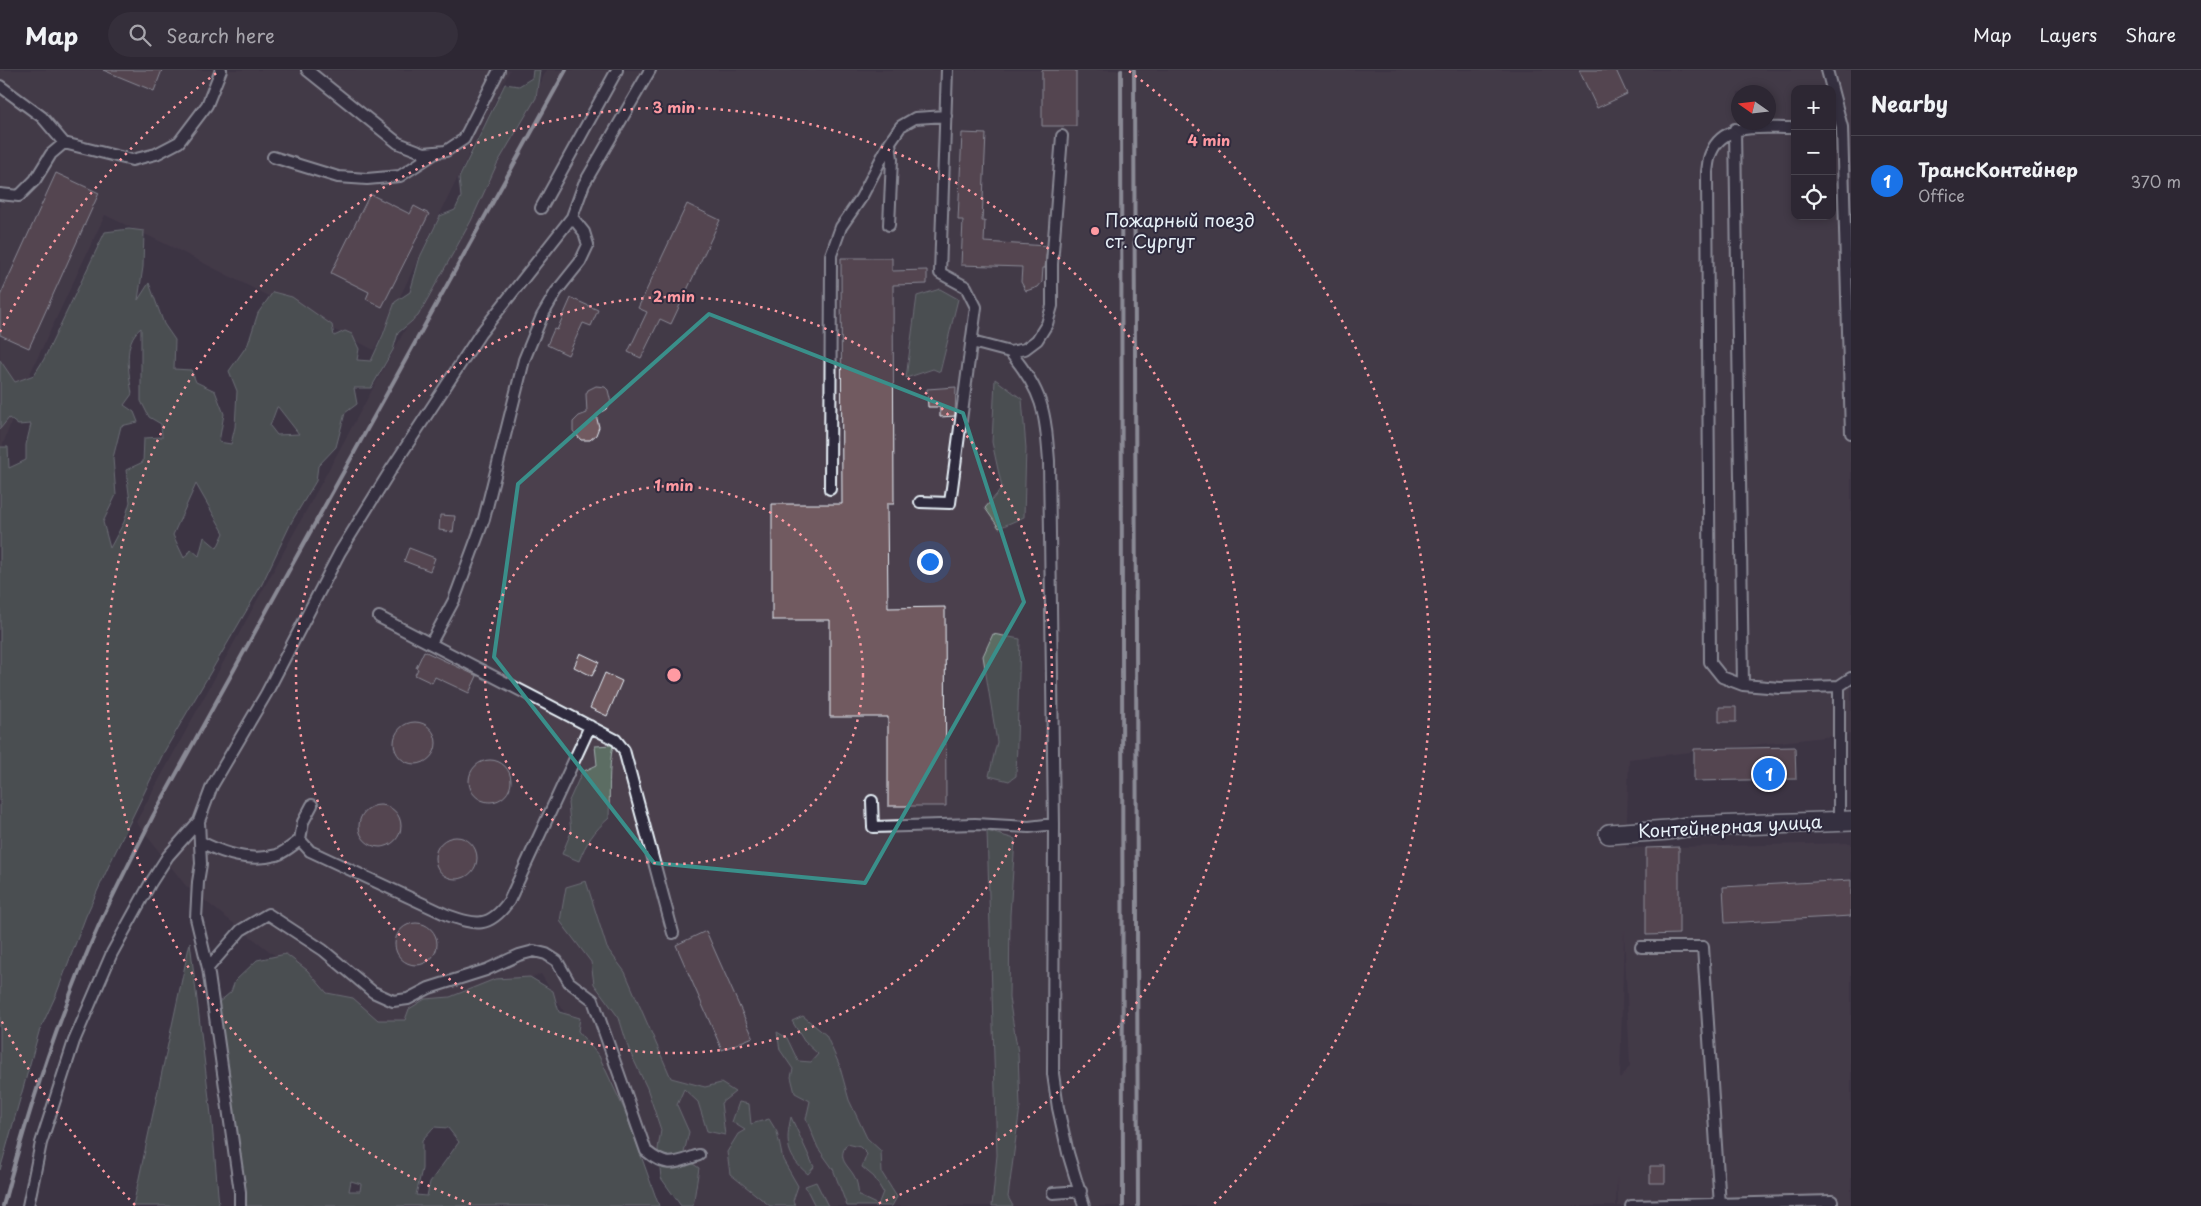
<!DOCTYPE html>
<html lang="en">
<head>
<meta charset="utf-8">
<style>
  body { margin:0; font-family:"Playpen Sans",sans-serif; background:#352f3b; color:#f1f3f6 }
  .controls { position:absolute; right:15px; top:15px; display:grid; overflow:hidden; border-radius:10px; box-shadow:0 2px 8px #0003 }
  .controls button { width:45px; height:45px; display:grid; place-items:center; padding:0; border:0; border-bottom:1px solid #48444e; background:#2d2733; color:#f1f3f6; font:25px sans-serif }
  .compass { position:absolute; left:1731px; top:15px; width:45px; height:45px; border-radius:50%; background:#2d2733; box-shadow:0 2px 8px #0003; rotate:284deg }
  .you { position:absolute; left:929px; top:491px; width:18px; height:18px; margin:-12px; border:4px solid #fff; border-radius:50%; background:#1a73e8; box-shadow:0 0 0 8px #1a73e833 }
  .badge { display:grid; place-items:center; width:32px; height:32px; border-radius:50%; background:#1a73e8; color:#fff; font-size:16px; font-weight:700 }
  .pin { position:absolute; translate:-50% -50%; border:2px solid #fff; box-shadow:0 1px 5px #0006 }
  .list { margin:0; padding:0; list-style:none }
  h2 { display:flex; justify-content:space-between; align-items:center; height:65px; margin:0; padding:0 20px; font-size:21px }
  h2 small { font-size:16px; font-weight:400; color:#a7a5ac }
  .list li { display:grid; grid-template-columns:32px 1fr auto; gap:15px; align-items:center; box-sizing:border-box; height:90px; padding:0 20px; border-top:1px solid #48444e }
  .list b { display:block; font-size:19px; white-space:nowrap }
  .list p { margin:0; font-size:16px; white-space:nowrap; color:#a7a5ac }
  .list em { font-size:16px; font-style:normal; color:#a7a5ac }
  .icon { flex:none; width:28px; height:28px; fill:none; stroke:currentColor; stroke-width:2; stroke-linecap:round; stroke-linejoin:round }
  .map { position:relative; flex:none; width:1851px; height:1136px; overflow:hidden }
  header { display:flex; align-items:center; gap:30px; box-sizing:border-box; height:70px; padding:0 25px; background:#2d2733; border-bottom:1px solid #48444e }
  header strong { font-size:24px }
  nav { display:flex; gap:28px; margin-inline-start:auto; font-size:18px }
  .search { width:350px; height:45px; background:#352f3b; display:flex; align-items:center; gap:12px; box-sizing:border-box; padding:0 18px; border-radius:28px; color:#a7a5ac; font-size:19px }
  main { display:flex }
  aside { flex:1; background:#2d2733 }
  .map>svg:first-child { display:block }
  .built { fill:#4c3f4d; fill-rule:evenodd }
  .green { fill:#5c6d64; stroke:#a2afae; fill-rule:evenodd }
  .building { fill:#715a61; stroke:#e8f1f8 }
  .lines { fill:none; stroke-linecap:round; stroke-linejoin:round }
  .lane-casing { stroke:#e8f1f8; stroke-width:14 }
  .street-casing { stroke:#e8f1f8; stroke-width:22 }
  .lane { stroke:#2f2a3d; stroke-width:10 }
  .street { stroke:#2f2a3d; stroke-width:19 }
  .rail { stroke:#e8f1f8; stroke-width:4 }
  .marked { fill:none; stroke:#3a8f8a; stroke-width:4; stroke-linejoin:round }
  .ring { fill:none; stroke:#ff9aa2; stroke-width:2.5; stroke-dasharray:2.5 5 }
  .poi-dot { fill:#ff9aa2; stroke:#2f2a3d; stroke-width:2 }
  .labels { text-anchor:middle; stroke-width:4; stroke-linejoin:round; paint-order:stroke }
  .poi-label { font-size:18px; fill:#e8f1f8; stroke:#2f2a3d; text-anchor:start }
  .street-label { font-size:18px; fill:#e8f1f8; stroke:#2f2a3d }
  .centre { fill:#ff9aa2; stroke:#2f2a3d; stroke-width:2.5 }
  .ring-label { font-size:15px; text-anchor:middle; font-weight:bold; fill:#ff9aa2; stroke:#2f2a3d; stroke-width:4; stroke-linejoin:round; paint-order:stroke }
</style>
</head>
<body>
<header>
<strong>Map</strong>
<div class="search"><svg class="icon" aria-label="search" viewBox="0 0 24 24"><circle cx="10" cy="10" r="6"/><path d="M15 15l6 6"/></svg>Search here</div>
<nav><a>Map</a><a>Layers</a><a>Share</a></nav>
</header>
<main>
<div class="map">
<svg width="1851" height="1136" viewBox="0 0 1851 1136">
  <rect width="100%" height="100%" fill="#3c3444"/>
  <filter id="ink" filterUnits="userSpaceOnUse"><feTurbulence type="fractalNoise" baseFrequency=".02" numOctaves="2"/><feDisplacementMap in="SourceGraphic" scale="10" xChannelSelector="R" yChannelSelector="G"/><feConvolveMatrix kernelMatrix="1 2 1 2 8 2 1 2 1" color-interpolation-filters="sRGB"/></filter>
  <g filter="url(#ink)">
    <!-- built -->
    <path class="built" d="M0,0H510L374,280L176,179L105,145L28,308L0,382Z
      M547,0H1851V664L1629,689L1626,778L1851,773V1136H1618L1617,1107L1616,1136H682L541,904L378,966L186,816L136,752ZM1795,19H1832V146H1795ZM1738,22H1768V52H1738ZM1624,860L1630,996L1620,1009L1624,861Z"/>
    <!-- green -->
    <path class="green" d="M533,0H540L536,28L497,94L471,151L418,246L398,263L393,280L371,318H354L357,334L345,343L336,377L318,396L316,411L292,451L262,514L164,682L111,791L86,846L56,925L39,962L0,1100V377H8L9,398L26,390V375L31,354L18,355L9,348L0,359V290L15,312L34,305L44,289L105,162L129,159L144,161L143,197L138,230L149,213L164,254L175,270L174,299L191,300L196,312L215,321L224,344L219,372L231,374L235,357L237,321L229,301L248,274L258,243L273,222L292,227L332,255L334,266L345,261L352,264L359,279L357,290L371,291L383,265L395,232L410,222L420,187L440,146L455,140L461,127L459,108L505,14L519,16L532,8ZM141,258V331L149,347L161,354L162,367L144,368L143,392L126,400L130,432L124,452L110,478L103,452L116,425L113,388L121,356L138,352L134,342L124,335L132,324C129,303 122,272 141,258ZM277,337H278L299,364L277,365L270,356ZM196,414L224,463L217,478L204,467L199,486L191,479L184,488L173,465Z
      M940,219L958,229L940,302L933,299L906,308L917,226Z
      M995,309L1022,329L1026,378L1024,447L999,458L985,438L1002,418L992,372Z
      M993,564L1020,569L1016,706L1009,711L989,706L997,672L983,586Z
      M613,675C608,699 610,724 609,748C594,761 586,773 579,791L562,784L571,762L568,733L582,702L597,695L595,676Z
      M987,761L1015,769L1010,845L1009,928L1018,983L1020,1037L1008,1127L1013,1136H992L997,1085Z
      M586,811L607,878L625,902L671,1008L705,1017L721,1013L735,1022L721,1033L725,1065L707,1061L698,1032L684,1019L677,1035L689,1062L683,1087L699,1098L693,1136H681L661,1108L658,1079L661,1060L647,1018L629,980L619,948L594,914L591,892L560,851L566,817Z
      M190,872L212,1053L219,1136H133Z
      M286,884L307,900L327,923L353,928L378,950H405L409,939L425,929L450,927L495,909L530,907L553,921L559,942L580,948L578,961L599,986L625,1041L659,1136H243L244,1115L218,933L231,922L235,911L257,890ZM434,1057L448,1058L459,1072L430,1112L427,1126L416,1125L422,1099V1070ZM351,1111L361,1114L360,1121H349Z
      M803,946L826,965L839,994L849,1030L867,1068L881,1081L882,1103L897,1127L892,1136H847L833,1099L818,1078L806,1049L810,1031L795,1023L791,1007L793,999L780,980L777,962L787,968L798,991L811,992L818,984L804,971L792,951ZM847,1074L860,1077L867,1084L862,1097L874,1107L883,1122L878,1135L859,1126C858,1121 858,1115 856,1110C851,1096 835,1091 847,1074Z
      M739,1032L749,1034L751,1054L769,1049L777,1062L783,1090L798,1116L793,1131L796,1136H770L730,1104L727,1082L738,1064L745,1060L732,1052Z
      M791,1047L814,1097L808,1104C787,1087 785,1073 791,1047Z
      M816,1112L828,1136H815L805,1116Z"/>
    <!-- building -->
    <path class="building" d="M103,0H162L154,21Z
      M1042,0H1076V56H1042Z
      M1579,0H1616L1627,24L1597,38Z
      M962,63L986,64L982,151H985L984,172L1047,176L1045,198H1043L1042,212L1038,217L1026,221L1021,212L1022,197L961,195L963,150H958Z
      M56,103L99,123L29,278L0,265V226Z
      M370,124L410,144L414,136L429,144L382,237L366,229L369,222L331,203Z
      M687,134L720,150L671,254L660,249L641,288L628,282L647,242L638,238Z
      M841,188H892V201L927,200V214L893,215L894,434H887L888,538L945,537L946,736H888V647H830V550H772V434H842Z
      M571,228L598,240L591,256L583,253L568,285L547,275L554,259L557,260Z
      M596,316L605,317L608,320L611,333L606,339L596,345L599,357L596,365L590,370H581L573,361V352L579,346L587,343L586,324L588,320Z
      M956,317L955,346L940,347V337H928L927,319Z
      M440,445L455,446L453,462L439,460Z
      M409,478L435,488L430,501L404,491Z
      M424,581L477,606L469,623L435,607L432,613L415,605L418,599L416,598Z
      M580,583L599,592L592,606L574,597Z
      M605,603L622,611L607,646L590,638Z
      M1719,637H1736V652H1719Z
      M394 673a21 21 0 1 1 42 0a21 21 0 1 1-42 0Z
      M1795,677L1796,709L1694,711V679Z
      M469 711a21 21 0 1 1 42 0a21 21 0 1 1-42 0Z
      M359 756a21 21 0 1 1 42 0a21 21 0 1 1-42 0Z
      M435 788a21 21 0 1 1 42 0a21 21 0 1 1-42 0Z
      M1679,777V864L1646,865V778Z
      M1851,810V846L1725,853L1723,817Z
      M395 874a21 21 0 1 1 42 0a21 21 0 1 1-42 0Z
      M706,861L753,967L722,980L676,875Z
      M1650,1096H1665V1113H1650Z"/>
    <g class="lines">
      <!-- lane casing -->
      <g class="lane-casing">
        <path id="lane" d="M307,0L398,73L424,83L446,81L464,69L499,0
          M1827,0L1832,19
          M0,16L42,47L64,73L132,90L156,84L179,72L207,35L221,0
          M1832,19L1842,57L1851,363
          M1795,58C1766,59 1724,50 1711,83C1708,89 1708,96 1707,102L1710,592L1722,607L1743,615L1780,618L1839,616L1851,608
          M1735,59L1743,615
          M273,87L338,107L367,109L400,106L437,82
          M0,124L19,126L35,110L51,84L64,73
          M541,138L617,0
          M889,155L892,89L890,73
          M972,272L1010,282L1025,279L1037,270L1047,254L1052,236V194L1062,66
          M1010,282C1043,322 1045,340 1049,391L1054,754L1053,1004L1058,1038L1068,1083L1084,1136
          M830,419L831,185L841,157L861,128L890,72L901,56L915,48L946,46
          M920,432L950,433L976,237L966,217L940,203L947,0
          M379,547L616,670L624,680L673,863
          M431,573L454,530L484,449L524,290L542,246L556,222L580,192L588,175L584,162L572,147
          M872,731L873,757L975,754L1029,757L1054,754
          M312,735L303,752L300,770L310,781L447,845C476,855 489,859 509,831L590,656
          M199,751L201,794L198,812L196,848L208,898L240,1122V1136
          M1839,751V616
          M201,772C224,784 251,792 277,785C285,782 293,775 300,770
          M1641,877H1703L1720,1136
          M208,898L241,860L268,844L323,880L373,922L393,931L408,929L429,918L486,900L519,885L534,881L546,884L557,891L569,912L593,930L646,1081C668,1099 674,1093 699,1085
          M1053,1123L1081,1121
          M28,1136L41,1073L74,971L112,883L150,814L168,786L199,751L212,716L266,624L340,482L392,398L480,264L572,147L584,114L650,0
          M1631,1136L1832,1131V1136"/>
      </g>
      <!-- street casing -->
      <g class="street-casing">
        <path id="street" d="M1609,764L1668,760L1686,757L1851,751"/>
      </g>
      <!-- lane -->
      <use href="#lane" class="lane"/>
      <!-- street -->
      <use href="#street" class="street"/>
      <!-- rail -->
      <path class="rail" d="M1121,0L1123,1136
        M1134,0L1138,1136
        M3,1136C28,1041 59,945 99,855C116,818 135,782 153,746L566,0"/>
    </g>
  </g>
  <!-- marked area -->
  <path d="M0 0H1851V1136H0ZM709,244L963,343L1024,532L865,813L654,793L494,587L518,414Z" fill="#3c3444" fill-opacity=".55" fill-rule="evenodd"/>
  <path class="marked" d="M709,244L963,343L1024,532L865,813L654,793L494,587L518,414Z"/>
  <!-- distance rings -->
  <g class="ring">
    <circle cx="674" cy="605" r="189"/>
    <circle cx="674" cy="605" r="378"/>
    <path d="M471 1134A567 567 0 1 1 877 1134"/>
    <path d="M135 1135A756 756 0 0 1 0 948M0 262A756 756 0 0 1 219 1M1129 1A756 756 0 0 1 1213 1135"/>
  </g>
  <!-- markers -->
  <circle class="poi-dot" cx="1095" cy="161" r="5"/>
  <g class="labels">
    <!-- poi labels -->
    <g class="poi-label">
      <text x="1105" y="157">Пожарный поезд<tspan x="1105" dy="21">ст. Сургут</tspan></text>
    </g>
    <!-- street labels -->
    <g class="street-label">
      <text transform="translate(1730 757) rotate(-3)" y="6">Контейнерная улица</text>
    </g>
  </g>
  <circle cx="674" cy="605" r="8" class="centre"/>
  <g class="ring-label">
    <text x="674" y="43">3 min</text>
    <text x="1209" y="76">4 min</text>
    <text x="674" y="232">2 min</text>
    <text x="674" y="421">1 min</text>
  </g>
</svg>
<div class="controls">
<button>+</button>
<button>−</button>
<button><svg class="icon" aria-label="locate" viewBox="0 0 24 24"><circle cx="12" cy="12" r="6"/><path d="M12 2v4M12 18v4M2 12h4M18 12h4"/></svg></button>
</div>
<svg class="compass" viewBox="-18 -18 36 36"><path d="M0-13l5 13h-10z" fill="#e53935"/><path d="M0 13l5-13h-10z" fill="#a7a5ac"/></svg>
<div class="you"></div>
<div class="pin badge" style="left:1769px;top:704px">1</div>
</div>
<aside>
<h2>Nearby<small></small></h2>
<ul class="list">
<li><span class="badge">1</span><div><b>ТрансКонтейнер</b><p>Office</p></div><em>370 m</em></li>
</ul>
</aside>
</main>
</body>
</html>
